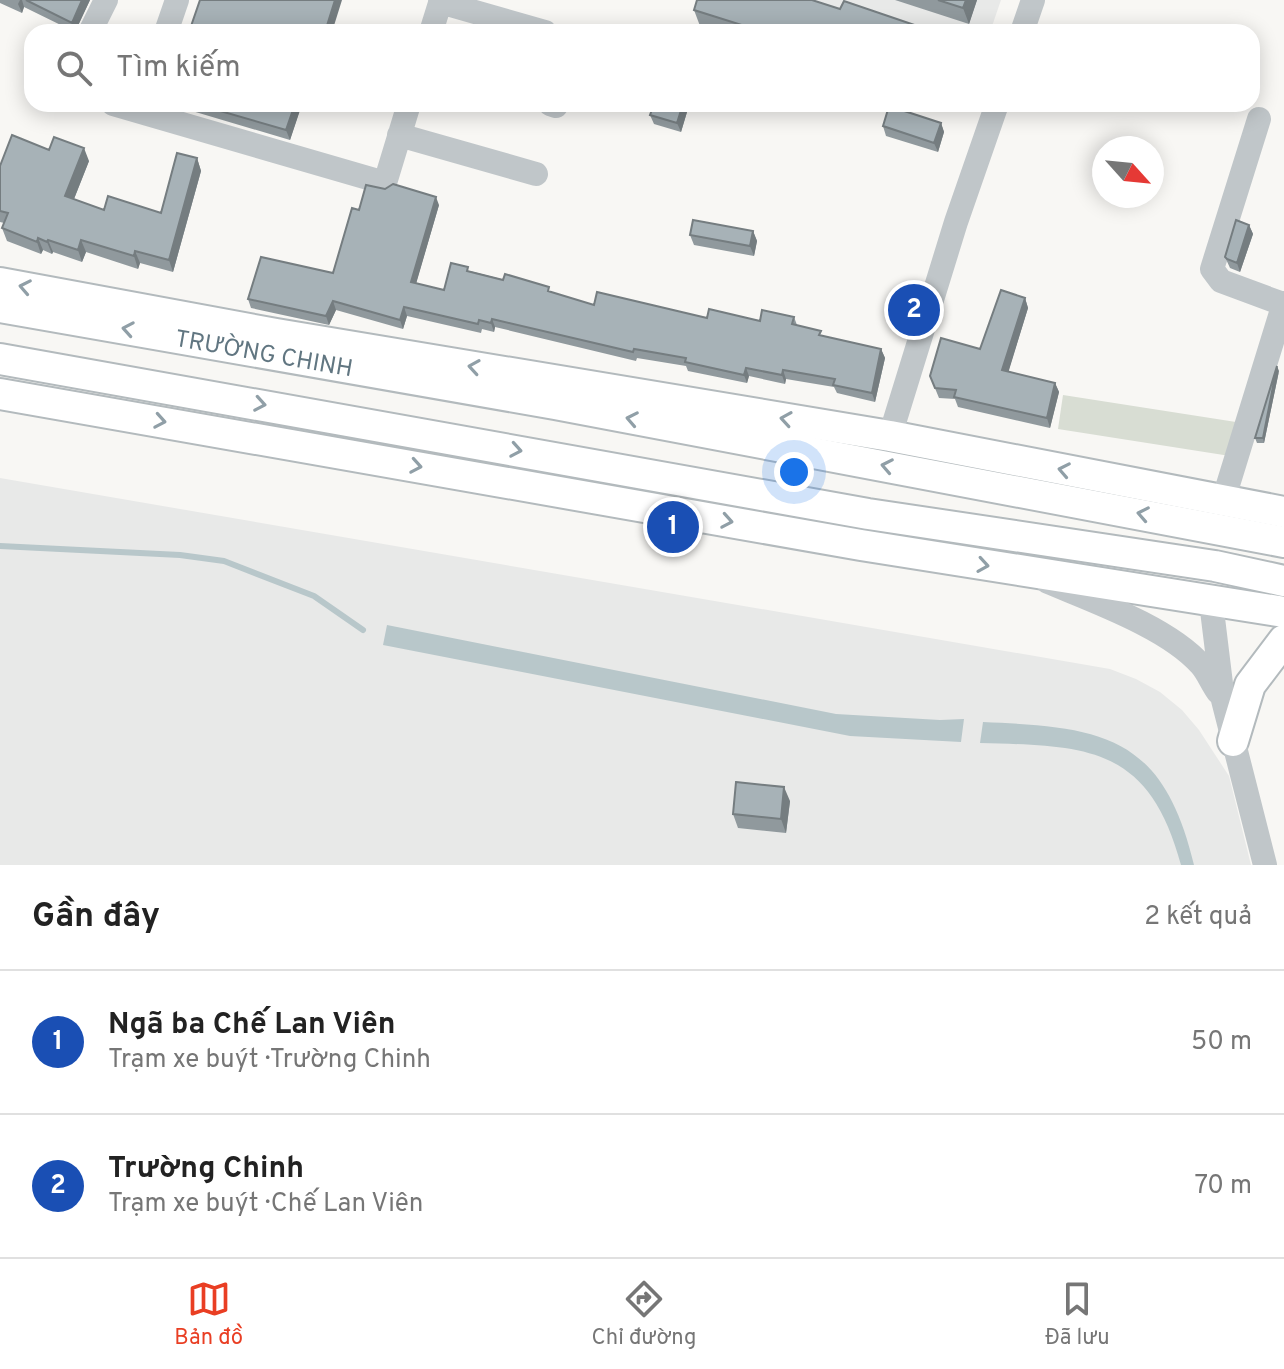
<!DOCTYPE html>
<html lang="vi">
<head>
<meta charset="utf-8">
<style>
  body { margin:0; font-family:Overpass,sans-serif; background:#f6f6f6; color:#222 }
  .compass { position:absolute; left:1092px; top:136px; width:72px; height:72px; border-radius:50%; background:#fff; box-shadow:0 4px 20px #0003; rotate:117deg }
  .you { position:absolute; left:794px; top:472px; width:28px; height:28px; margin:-20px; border:6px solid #fff; border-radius:50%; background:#1a73e8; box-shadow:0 0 0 12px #1a73e833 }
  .badge { display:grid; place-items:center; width:52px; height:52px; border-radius:50%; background:#e93e23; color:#fff; font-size:26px; font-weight:700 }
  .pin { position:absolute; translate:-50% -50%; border:4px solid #fff; box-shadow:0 2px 8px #0006 }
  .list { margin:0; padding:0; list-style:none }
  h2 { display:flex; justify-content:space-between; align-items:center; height:104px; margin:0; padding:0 32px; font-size:34px }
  h2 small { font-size:26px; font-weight:400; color:#767676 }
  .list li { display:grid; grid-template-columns:52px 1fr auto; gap:24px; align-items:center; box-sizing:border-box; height:144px; padding:0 32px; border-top:2px solid #e0e0e0 }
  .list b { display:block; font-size:30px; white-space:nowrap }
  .list p { margin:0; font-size:26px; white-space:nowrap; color:#767676 }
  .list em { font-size:26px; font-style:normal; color:#767676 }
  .icon { flex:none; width:44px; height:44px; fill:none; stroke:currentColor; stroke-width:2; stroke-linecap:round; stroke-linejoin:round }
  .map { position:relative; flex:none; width:1284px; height:865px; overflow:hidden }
  .search { position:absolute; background:#fff; box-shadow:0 4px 20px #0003; left:24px; right:24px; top:24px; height:88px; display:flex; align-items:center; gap:20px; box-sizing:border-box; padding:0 28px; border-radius:24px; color:#767676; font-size:30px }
  .sheet { height:392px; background:#fff }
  nav { display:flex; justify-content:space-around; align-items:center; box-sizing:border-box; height:112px; border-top:2px solid #e0e0e0; background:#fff; font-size:22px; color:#767676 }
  nav a { display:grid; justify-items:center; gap:4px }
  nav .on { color:#e93e23 }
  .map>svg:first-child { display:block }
  .built { fill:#e8e9e8 }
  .green { fill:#d8ddd3 }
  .water { fill:#b8c7ca }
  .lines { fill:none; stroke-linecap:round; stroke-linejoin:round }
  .stream { stroke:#b8c7ca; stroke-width:6 }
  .major-casing { stroke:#b3babd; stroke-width:34 }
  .minor { stroke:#c0c6c9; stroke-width:24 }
  .major { stroke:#fff; stroke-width:30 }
  .wall { fill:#90999d }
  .shaded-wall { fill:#757d80 }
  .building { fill:#a7b2b7; stroke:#757d80; stroke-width:2 }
  .oneway { stroke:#909fa7 }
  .labels { text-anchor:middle; stroke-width:8; stroke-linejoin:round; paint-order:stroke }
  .street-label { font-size:24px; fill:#617681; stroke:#fff }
</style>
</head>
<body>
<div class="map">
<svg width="1284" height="865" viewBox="0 0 1284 865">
  <rect width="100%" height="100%" fill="#f8f7f4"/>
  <!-- built -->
  <path class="built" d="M708,0H1001L990,32H719Z
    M0,478L1110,669L1136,679L1160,692L1182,710L1199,730L1229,776L1251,865H0Z"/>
  <!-- green -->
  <path class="green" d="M1063,395L1236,422L1230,456L1058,429Z"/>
  <!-- water -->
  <path class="water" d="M387,625L836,714L940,720L964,719L961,742L850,736L383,645Z
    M983,722C1103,727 1163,735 1194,865H1181C1149,746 1088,746 980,743Z"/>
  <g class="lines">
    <!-- stream -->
    <path class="stream" d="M0,546L180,555L224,561L314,596L363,630"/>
    <!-- major casing -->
    <g class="major-casing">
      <g id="major">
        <path d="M0,283L276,334L890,436L1284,512"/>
        <path id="s1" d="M0,307L555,404L1284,542"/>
        <path d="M0,359L868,514L1215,566L1284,581"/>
        <path d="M0,394L861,545L1284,612"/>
        <path d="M1233,741L1250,685L1284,640"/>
      </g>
    </g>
    <!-- minor -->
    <path class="minor" d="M440,2L545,32
      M90,32L106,0
      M166,32L177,0
      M431,32L441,0
      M1022,32L1033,0
      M113,104L385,183L409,104
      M550,104L556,106
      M1259,119L1212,269L1221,281L1283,304
      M399,135L536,174
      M890,436L956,222L997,104
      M1223,501L1284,303
      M1048,582C1093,601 1169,628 1201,665C1208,673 1212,684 1218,692
      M1211,602L1223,700L1265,865"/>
    <!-- major -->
    <use href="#major" class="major"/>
  </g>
  <!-- wall -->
  <path class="wall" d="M0,0H90L75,32L24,7L22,13L0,3Z
    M895,0H977L969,24Z
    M840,9L935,32H719L700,26L694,10Z
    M171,104H302L290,140L172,105Z
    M654,104H684L687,112L681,132L654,124L650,115Z
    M941,123L944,132L938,152L886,136L883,126Z
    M49,150L89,161L74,199L104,210L161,213L197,158L201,171L173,272L140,263L138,269L86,252L82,262L53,252L52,254L43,250L41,254L7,241L2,228L4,223L0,222V166Z
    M439,205L416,283L444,290L470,271L551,292L594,305L707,318L760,321L794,317L797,325L822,336L881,349L885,358L875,402L837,393L834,387L786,379L785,384L749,376L747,383L688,371L686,366L637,358L636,361L495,327L494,332L482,329L481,333L407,316L403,329L336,310L329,325L251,308L248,299L333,273L359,210Z
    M1249,225L1253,234L1240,272L1230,268L1225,257Z
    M753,231L757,241L754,256L694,245L690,235Z
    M1025,298L1028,308L1008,372L1055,383L1059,392L1050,428L958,407L955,399L939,398L930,376L980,349Z
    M1279,371L1264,443H1257L1255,438Z
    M790,801L786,833L738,828L733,814Z"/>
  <!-- shaded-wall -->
  <path class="shaded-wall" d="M20,0H22L24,7L22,13L18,4Z
    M82,0H90L75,32L72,23Z
    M335,0H342L332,32H325Z
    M966,0H977L969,24L963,8Z
    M295,104H302L290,140L286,130Z
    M683,104H684L687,112L681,132L677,123Z
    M941,123L944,132L938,152L934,143Z
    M84,148L89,161L70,209L65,196Z
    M197,158L201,171L173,272L169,260Z
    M436,197L439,205L414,291L411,282Z
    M1249,225L1253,234L1240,272L1237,263Z
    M753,231L757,241L754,256L750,246Z
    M38,238L43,250L41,254L37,242Z
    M48,240L53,252L52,254L47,242Z
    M81,240L86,252L82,262L78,250Z
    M135,251L140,263L138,269L134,256Z
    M1025,298L1028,308L1006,380L1002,370Z
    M333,301L336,310L329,325L326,316Z
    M404,307L407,316L403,329L400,320Z
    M492,319L495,327L494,332L491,323Z
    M881,349L885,358L875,402L872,393Z
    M1277,366L1279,371L1264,443L1263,438Z
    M746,368L749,376L747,383L744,375Z
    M783,370L786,379L785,384L782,375Z
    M1055,383L1059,392L1050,428L1047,418Z
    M784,787L790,801L786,833L781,819Z"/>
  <!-- building -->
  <path class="building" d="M26,0H82L72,23Z
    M200,0H335L325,32H189Z
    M697,0H812L840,9L844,1L935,32H764L694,10Z
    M938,0H966L963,8Z
    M196,104H295L286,130Z
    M654,104H683L677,123L650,115Z
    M889,106L941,123L934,143L883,126Z
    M12,135L49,150L54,137L84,148L65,196L104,210L108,196L161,213L177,153L197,158L169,260L135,251L134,256L81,240L78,250L48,240L47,242L38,238L37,242L2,228L8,213L0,211V166Z
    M393,184L436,197L411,282L444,290L451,263L468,267L467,271L503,280L505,274L549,287L548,291L594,305L597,292L707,318L709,309L760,321L762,310L794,317L792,324L821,331L819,335L881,349L872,393L833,385L835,379L783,370L782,375L746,368L744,375L685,362L686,358L634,349L633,352L492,319L491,323L479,320L478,324L404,307L400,320L333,301L326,316L248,299L261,257L333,273L352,208L359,210L366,185L385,189Z
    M693,220L753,231L750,246L690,235Z
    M1236,220L1249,225L1237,263L1227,259L1225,257Z
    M1001,290L1025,298L1002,370L1055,383L1047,418L954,397L956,390L935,388L930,376L941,338L980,349Z
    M1277,366L1263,438H1255Z
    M736,782L784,787L781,819L733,814Z"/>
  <!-- one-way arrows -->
  <defs><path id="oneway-chevron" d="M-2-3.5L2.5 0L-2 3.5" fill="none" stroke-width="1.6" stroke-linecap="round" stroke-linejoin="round" transform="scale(2)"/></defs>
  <g class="oneway">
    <use href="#oneway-chevron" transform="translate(25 287) rotate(-169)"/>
    <use href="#oneway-chevron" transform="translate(128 329) rotate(-170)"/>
    <use href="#oneway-chevron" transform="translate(474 367) rotate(-171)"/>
    <use href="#oneway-chevron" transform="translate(260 404) rotate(10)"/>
    <use href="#oneway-chevron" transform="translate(632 419) rotate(-169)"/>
    <use href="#oneway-chevron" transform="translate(786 419) rotate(-171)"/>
    <use href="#oneway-chevron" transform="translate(160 421) rotate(10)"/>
    <use href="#oneway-chevron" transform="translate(516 450) rotate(10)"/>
    <use href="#oneway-chevron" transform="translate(416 466) rotate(10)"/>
    <use href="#oneway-chevron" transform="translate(887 466) rotate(-169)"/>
    <use href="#oneway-chevron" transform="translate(1064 470) rotate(-169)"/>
    <use href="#oneway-chevron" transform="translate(1143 514) rotate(-169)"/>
    <use href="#oneway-chevron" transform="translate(727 521) rotate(10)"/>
    <use href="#oneway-chevron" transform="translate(983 565) rotate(9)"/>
  </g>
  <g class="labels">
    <!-- street labels -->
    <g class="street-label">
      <text dy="8" stroke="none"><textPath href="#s1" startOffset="268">TRƯỜNG CHINH</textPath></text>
    </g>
  </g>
</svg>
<svg class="compass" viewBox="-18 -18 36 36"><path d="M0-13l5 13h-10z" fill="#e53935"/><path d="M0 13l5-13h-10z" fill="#767676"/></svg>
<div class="you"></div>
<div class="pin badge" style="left:673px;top:527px;background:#1a4fb4">1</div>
<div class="pin badge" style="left:914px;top:310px;background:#1a4fb4">2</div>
<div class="search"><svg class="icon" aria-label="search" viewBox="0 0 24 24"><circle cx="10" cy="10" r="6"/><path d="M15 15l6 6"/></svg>Tìm kiếm</div>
</div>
<section class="sheet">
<h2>Gần đây<small>2 kết quả</small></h2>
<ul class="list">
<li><span class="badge" style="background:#1a4fb4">1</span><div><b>Ngã ba Chế Lan Viên</b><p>Trạm xe buýt · Trường Chinh</p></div><em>50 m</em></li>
<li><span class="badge" style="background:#1a4fb4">2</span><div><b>Trường Chinh</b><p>Trạm xe buýt · Chế Lan Viên</p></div><em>70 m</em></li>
</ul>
</section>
<nav>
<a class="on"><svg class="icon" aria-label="map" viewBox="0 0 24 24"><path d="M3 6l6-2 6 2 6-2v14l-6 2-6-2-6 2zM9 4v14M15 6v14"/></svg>Bản đồ</a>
<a><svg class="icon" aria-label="directions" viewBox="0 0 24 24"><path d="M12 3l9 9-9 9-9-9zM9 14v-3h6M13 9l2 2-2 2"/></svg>Chỉ đường</a>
<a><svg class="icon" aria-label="saved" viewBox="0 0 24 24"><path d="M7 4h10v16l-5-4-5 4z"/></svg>Đã lưu</a>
</nav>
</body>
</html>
